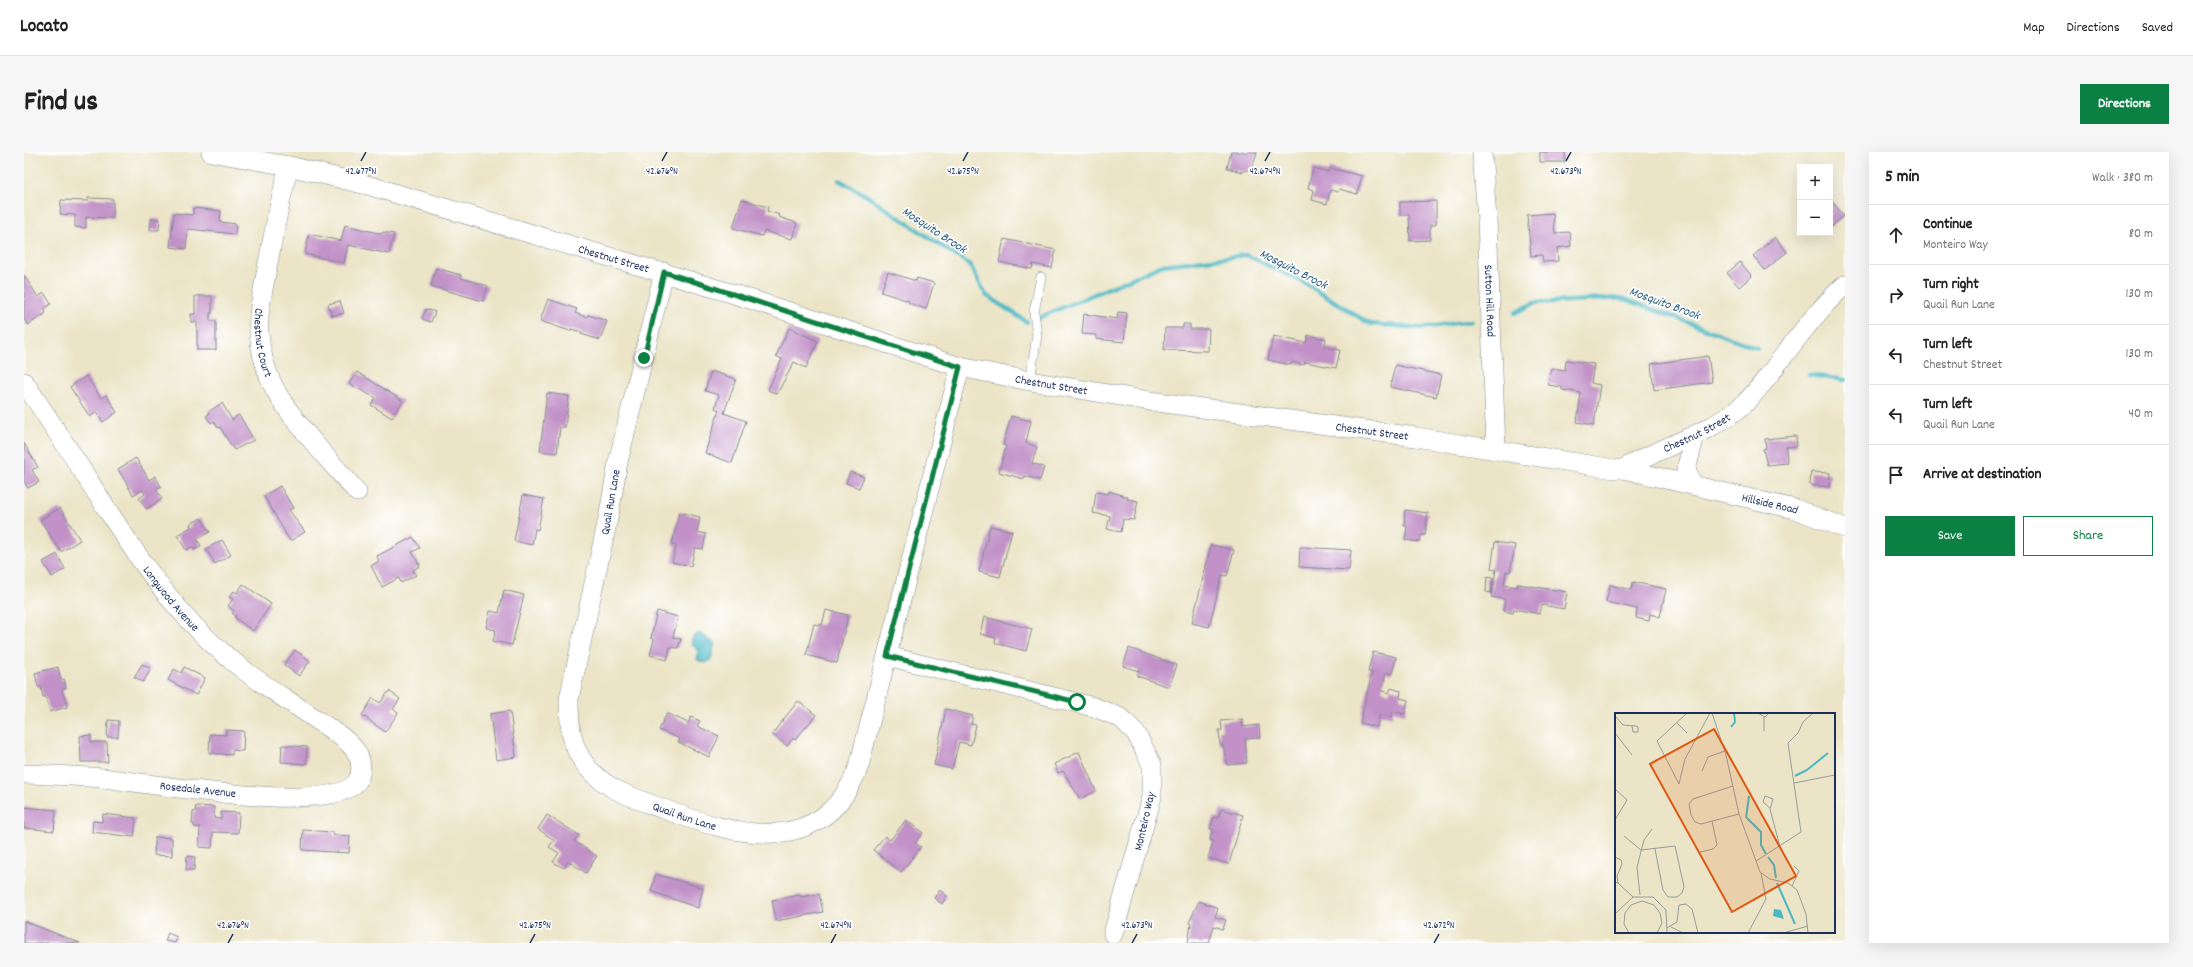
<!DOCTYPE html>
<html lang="en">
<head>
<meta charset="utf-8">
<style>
  body { margin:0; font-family:Dekko,sans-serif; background:#f6f6f6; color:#222 }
  .controls { position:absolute; right:12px; top:12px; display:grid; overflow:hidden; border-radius:0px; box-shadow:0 4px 16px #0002 }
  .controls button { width:36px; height:36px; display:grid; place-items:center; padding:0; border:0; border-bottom:1px solid #e0e0e0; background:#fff; color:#222; font:20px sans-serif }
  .stop { position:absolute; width:12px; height:12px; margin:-9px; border:3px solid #0b8043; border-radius:50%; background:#fff }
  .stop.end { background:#0b8043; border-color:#fff; box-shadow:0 1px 4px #0008 }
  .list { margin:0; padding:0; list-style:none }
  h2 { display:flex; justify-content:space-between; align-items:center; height:52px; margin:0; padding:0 16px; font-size:17px }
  h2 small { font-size:13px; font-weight:400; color:#767676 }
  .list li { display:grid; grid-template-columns:26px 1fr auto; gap:12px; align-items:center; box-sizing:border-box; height:60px; padding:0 16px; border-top:1px solid #e0e0e0 }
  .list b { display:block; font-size:15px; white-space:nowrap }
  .list p { margin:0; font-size:13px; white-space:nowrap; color:#767676 }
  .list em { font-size:13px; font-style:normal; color:#767676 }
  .actions { display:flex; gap:8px; padding:12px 16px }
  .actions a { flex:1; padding:9px 0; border:1px solid #0b8043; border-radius:0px; text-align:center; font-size:14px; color:#0b8043 }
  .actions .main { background:#0b8043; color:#fff }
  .icon { flex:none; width:22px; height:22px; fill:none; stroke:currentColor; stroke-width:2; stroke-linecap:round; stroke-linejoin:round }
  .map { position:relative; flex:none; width:1821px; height:791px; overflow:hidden; border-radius:0px }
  header { display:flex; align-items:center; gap:24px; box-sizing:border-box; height:56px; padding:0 20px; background:#fff; border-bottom:1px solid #e0e0e0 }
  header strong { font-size:19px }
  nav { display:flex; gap:22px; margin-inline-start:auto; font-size:14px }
  .intro { display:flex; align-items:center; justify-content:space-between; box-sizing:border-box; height:96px; padding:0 24px }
  h1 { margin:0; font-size:28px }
  .button { padding:10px 18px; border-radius:0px; background:#0b8043; color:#fff; font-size:14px; font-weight:700 }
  main { display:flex; gap:24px; padding:0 24px }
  aside { flex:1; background:#fff; border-radius:0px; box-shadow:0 4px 16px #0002 }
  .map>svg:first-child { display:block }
  .water { fill:#4ab8c4; stroke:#327491 }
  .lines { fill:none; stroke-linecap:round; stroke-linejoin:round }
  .stream { stroke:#4ab8c4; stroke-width:4.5 }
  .building { fill:#c191c7 }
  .service-casing { stroke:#838a92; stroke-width:10 }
  .minor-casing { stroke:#838a92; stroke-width:20 }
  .service { stroke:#fff; stroke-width:9 }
  .minor { stroke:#fff; stroke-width:19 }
  .route { stroke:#0b8043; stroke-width:5 }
  .ticks { fill:none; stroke:#1b2f5e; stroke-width:1.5 }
  .labels { text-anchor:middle; stroke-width:3.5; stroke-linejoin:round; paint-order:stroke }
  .street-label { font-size:12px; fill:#1b2f5e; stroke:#fff }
  .water-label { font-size:13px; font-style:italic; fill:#2b5f82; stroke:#fff }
  .inset-river { fill:none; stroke:#4ab8c4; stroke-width:2 }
  .inset-road { fill:none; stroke:#989c9c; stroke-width:1 }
  .view { fill:#de5710; fill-opacity:0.15; stroke:#de5710; stroke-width:2 }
  .inset-edge { fill:none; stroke:#1b2f5e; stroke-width:2 }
  .ticks-label { font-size:10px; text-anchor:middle; fill:#1b2f5e; stroke:#fff; stroke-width:3.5; stroke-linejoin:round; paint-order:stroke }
</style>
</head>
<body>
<header>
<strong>Locato</strong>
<nav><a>Map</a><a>Directions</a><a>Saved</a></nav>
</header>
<div class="intro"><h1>Find us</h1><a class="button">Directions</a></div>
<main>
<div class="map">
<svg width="1821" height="791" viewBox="0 0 1821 791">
  <rect width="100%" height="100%" fill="#fff"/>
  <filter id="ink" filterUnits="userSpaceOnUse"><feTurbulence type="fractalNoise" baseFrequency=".025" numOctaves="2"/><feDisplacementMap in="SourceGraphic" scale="8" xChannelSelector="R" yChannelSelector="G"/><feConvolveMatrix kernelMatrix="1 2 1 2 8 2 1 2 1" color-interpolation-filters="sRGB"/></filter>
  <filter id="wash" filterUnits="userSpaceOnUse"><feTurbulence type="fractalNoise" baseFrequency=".012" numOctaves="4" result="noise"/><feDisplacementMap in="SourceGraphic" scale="16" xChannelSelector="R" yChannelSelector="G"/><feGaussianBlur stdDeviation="0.9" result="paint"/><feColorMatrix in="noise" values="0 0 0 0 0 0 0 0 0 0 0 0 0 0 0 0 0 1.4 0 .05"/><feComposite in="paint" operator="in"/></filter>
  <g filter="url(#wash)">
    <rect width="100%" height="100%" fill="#ebe4c6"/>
    <!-- water -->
    <path class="water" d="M675,481L691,491L687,508L682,511L673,508L674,499L667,491L669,484Z"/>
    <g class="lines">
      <!-- stream -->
      <path class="stream" d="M815,28L843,44L946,113L962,143L1003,170
        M1491,161L1510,151L1598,146L1733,196
        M1014,166L1139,113L1222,103L1281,131L1346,172L1397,176L1447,169
        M1785,223L1821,228"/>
    </g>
    <g id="blocks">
      <!-- building -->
      <path class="building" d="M1207,0H1233L1228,16L1218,20L1203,16Z
        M1516,0H1541V10H1516Z
        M1289,16L1304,20L1306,16L1338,24L1333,42L1315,37L1314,40L1306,38L1303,52L1288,48L1290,38L1284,36Z
        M64,46L89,47V66L62,65V76L51,75V63L36,62L37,48L64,49Z
        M718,47L744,55L743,59L756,63L755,65L773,71L768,87L740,79L738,84L709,76Z
        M1806,47L1820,64L1806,76Z
        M1412,49V73H1406V88L1386,89L1385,63H1376V50Z
        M169,56L197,59L196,70L212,72L211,82L164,77L162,97L146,95L150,61L169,63Z
        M1529,61L1531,81L1546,80L1547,94L1533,96L1534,109L1519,110L1518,103L1507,104L1503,63Z
        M127,67H136L135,78H126Z
        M321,73L358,82L359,80L370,82L365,102L324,93L320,111L281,102L285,82L317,89Z
        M1751,85L1763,100L1741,118L1729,104Z
        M980,87L1032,98L1028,116L1009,112L1008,117L975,110Z
        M1716,110L1728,124L1715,135L1703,121Z
        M412,116L437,123V126L464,134L459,149L407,134Z
        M864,120L892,129L893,126L910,131L902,157L885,151V149L857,140Z
        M0,123L14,145L20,141L27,152L20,157L22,161L4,173L0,167Z
        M171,144H188V161H186V169H192V198H173V170H167V162H171Z
        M524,147L553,157L551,161L563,165L564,163L583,169L576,188L557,182L558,180L547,177L546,179L516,169Z
        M316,149L320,161L308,164L304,152Z
        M402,157L411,160L407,170L398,167Z
        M1094,160L1103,161L1100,190L1072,187V183L1058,182L1060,162L1093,167Z
        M1159,172H1166V177H1185L1184,199L1140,198L1141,176H1159Z
        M765,176L794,189L782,216L770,210L753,242L744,238L758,207L752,204Z
        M1284,183L1302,187L1300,195L1316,198L1312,216L1281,210L1280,213L1268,210L1267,213L1244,208L1249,184L1282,191Z
        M1684,204L1688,230L1630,238L1627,212Z
        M1542,208L1570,212L1567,231L1576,233L1570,273L1553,270L1557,241L1538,238V235L1524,233L1527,216L1541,218Z
        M1371,213L1417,223L1412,245L1366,235Z
        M687,219L712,227L700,261L722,269L708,311L681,301L695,258L691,256L695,243L681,239Z
        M333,220L379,249L368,266L347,253L352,246L325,232Z
        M62,224L77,246L82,243L93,260L79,270L73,260L66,265L46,235Z
        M523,241L545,244L541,275H536L533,301L516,299Z
        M198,251L208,268L215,263L230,288L210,298L196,275L194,276L190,269L187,271L182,264L185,262L184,260Z
        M987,264L1007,269L1002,291L1013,295L1008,311L1020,315L1016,328L1001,324L1000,327L975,320L982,294L979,293Z
        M1772,284L1773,294L1762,295L1763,311L1743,313L1739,297L1742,296L1741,287Z
        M0,291L14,315L8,318L15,330L4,336L0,330Z
        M112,306L125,328L131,324L137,334L132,337L138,347L122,357L115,346L121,342L118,338L109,343L94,317Z
        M826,320L840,325L835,336L822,331Z
        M1787,320L1806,321L1805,335L1786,333Z
        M256,334L269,356L265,358L281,380L266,389L240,344Z
        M1085,339L1104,345L1103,347L1114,349L1110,368L1099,367L1097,380L1083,377L1086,364L1069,361L1072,340L1084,342Z
        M499,343L520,347L514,378L511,377L508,393L490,389Z
        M36,356L56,388L37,400L16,368Z
        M1381,358L1404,361L1401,383H1397L1396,390L1381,388L1383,374H1380Z
        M655,360L676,365L673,380L682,382L679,397L671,396L667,414L648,410L652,394L648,393Z
        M177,366L186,380L173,387L177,394L170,398L168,395L162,398L153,383L167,375L166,372Z
        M966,374L988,379L976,425L955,420Z
        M389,385L396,396L388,400L396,414L389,418L392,423L377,431L375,426L358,435L347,414L355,409L353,404Z
        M198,388L207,403L191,412L182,397Z
        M1471,390L1491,393L1486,420H1482L1480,433L1493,435L1494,432L1543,440L1540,457L1518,453L1516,462L1490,457L1489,461L1479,459L1481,447L1467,445L1472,418L1467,417Z
        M1187,393L1210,398L1203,424L1198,423L1185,475L1168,471Z
        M1276,395L1327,398L1325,418L1275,415Z
        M33,402L41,417L28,425L19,410Z
        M1463,425L1469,426L1467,441L1462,440Z
        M1609,430L1642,437L1636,465L1626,462L1625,469L1612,466L1613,457L1582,450L1586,433L1608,438Z
        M219,432L247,452L229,479L210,465L212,464L208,461L210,459L204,454L209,447L205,445L210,439L213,441Z
        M480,438L500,443L488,493L469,489L472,478L462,476L466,459L475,461Z
        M802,458L824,463L813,511L782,503L790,472L798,473Z
        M633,459L654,465L649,485L657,487L654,496L646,495L643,508L626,503L630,487L627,486Z
        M960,465L1008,477L1002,499L971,491L972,486L956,482Z
        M1105,496L1153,513L1145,535L1113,524L1115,519L1099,514Z
        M271,498L286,509L275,524L260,513Z
        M1349,500L1372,505L1368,522L1362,520L1358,539L1365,541L1367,536L1377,539L1376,546L1384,548L1381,562L1369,559L1368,565L1356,562L1353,575L1336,571L1348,520H1344Z
        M118,512L127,517L119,530L110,525Z
        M34,515L37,528L40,527L42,536L38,537L43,555L26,560L21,544L19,545L17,535H14L11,521Z
        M160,515L181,526L172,543L144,528L150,517L157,521Z
        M365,539L376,547L369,557L374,561L361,580L338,563L349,546L356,551Z
        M774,549L792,563L771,588L769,586L763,594L748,582Z
        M922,557L949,564L947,572L952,573L947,593L935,590L928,617L910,613Z
        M486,559L492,605L472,608L466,562Z
        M643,561L664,571L667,565L676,569L673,574L695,584L685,605L654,590L656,587L635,578Z
        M1218,567L1219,575L1235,573L1236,586L1221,587L1223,611L1203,613L1199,593H1196L1195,578H1198L1197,569Z
        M84,568L95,569L94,585H83Z
        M202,578L220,579L219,599L208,598V603L185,601L186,582L202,583Z
        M67,583V590H83L84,610H57L56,584Z
        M258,593L283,595L282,612L257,610Z
        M1055,600L1072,639L1056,647L1039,619L1034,621L1030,612Z
        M172,654L190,655V666L197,667V660L215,661L214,681L189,680L188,696L175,695L176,675H170V672H168L169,660H171Z
        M0,655L32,658L30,679L0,676Z
        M1197,657L1219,663L1205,712L1184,706L1189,689L1186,688L1189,677H1186L1190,665L1194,666Z
        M79,662L112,666L110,685L68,680L69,669L78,670Z
        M523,663L555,683L550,689L573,704L562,721L544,709L540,716L529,710L535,701L525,695L530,688L514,677Z
        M882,668L899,681L891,691L897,695L877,720L849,698L861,684L866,688Z
        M279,678L309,680V683L326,684L325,701L278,698Z
        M131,685L148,686V704L130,703Z
        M163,704L171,705L170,718H162Z
        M632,722L679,736L674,756L627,739Z
        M916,738L923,744L918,752L910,746Z
        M795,742L799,760L752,769L748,748L776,743L777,745Z
        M1175,749L1194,756L1191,765L1202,768L1199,777L1190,774L1185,791H1164L1167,772L1165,771Z
        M0,769L56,791H0Z
        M144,781L153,785L151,791L141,789Z"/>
    </g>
  </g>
  <g filter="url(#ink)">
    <use href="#blocks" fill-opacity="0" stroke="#838a92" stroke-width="1"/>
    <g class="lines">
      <!-- service casing -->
      <g class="service-casing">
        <path id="service" d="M1006,229L1013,183L1010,160L1017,125"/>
      </g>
      <!-- minor casing -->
      <g class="minor-casing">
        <g id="minor">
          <path id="s1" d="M187,0L265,14L343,33L710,142L936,215L1006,229L1126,249L1392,285L1590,317H1599C1638,294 1684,283 1719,253C1732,241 1743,226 1754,211C1775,184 1795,156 1821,133"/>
          <path id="s2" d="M1458,0L1463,67L1472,298"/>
          <path id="s3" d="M265,14C255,51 248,89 241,127C238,144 233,163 235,181C237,203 244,227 256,246C278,280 307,310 333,340"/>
          <path id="s4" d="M640,120L594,310L585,362L545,547C545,568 546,590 558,608C576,636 608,645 637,656C711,684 799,709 835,614L936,215"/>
          <path id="s5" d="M0,230C26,269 52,308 77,348C114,406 152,463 206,507C234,531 266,549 296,570C308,578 325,588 333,601C337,608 338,618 335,626C318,667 119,630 79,626C53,624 26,623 0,622"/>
          <path id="s6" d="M1599,317L1771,357L1821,376"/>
          <path d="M1669,333L1662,318L1671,283"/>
          <path d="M863,504L1070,555L1097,566L1112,581L1128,613V645L1089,782"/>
        </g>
      </g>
      <!-- service -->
      <use href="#service" class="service"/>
      <!-- minor -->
      <use href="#minor" class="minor"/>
    </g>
  </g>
  <g class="lines" filter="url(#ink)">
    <!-- route -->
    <path class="route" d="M620,206L640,120L936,215L863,504L1053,550"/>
  </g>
  <!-- ticks -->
  <path class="ticks" d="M337,9L342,0M638,9L643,0M939,9L944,0M1241,9L1246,0M1542,9L1547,0M204,791L209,782M506,791L511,782M807,791L812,782M1108,791L1113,782M1410,791L1415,782"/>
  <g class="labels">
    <!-- street labels -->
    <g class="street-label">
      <text dy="4" stroke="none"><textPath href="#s1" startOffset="417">Chestnut Street</textPath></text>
      <text dy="4" stroke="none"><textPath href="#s2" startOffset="149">Sutton Hill Road</textPath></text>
      <text dy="4" stroke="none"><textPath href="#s3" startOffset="180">Chestnut Court</textPath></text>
      <text dy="4" stroke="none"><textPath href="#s1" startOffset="873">Chestnut Street</textPath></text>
      <text dy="4" stroke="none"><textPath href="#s1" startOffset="1197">Chestnut Street</textPath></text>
      <text dy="4" stroke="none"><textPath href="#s1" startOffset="1533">Chestnut Street</textPath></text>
      <text transform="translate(586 350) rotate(-80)" y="4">Quail Run Lane</text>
      <text dy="4" stroke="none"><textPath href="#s6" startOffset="151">Hillside Road</textPath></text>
      <text dy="4" stroke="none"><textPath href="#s5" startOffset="262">Longwood Avenue</textPath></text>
      <text transform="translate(174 637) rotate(6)" y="4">Rosedale Avenue</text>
      <text dy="4" stroke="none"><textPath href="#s4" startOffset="620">Quail Run Lane</textPath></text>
      <text transform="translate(1120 669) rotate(-77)" y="4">Monteiro Way</text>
    </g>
    <!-- water labels -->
    <g class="water-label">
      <text transform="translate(911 77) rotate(33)" y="5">Mosquito Brook</text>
      <text transform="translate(1270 116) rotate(27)" y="5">Mosquito Brook</text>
      <text transform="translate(1641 150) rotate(20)" y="5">Mosquito Brook</text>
    </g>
  </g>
  <!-- overview -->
  <g transform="translate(1591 561)">
    <rect width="220" height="220" fill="#ebe4c6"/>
    <path d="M159,196L166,197L169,206L158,203Z" fill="#4ab8c4"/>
    <path class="inset-river" d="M116,14L120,9L119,0M180,63L192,57L213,40M131,105L134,83M132,105L146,119V132L151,141M153,144L159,152L161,165M162,170L180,211"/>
    <path class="inset-road" d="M72,0L42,28L64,71L70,46L95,0M97,0L111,42L124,101L145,159L155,166L173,170L182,177L191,201L193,220M143,0L150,4L154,0M0,3L8,12L21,13L23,14V19H18L17,13M149,4V18M62,10L72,20M0,20L17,42M87,58L93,44L110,38M179,70L220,62M118,73L78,86L74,91L76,102L80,109L86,111L124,101M0,76L12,87L0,107M155,95L148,89L150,83L158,86L155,96L165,134M9,123L26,137L60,133L69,174L67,180L62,184H53L48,177L40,136M85,139L98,136L102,132L97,108M0,144L6,147L7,151L2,163L3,170L0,169M141,148L186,119L173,30L183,20L188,9L198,0M3,170L18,184M177,173L184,158L179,153M25,182L22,154L29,127L37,116M0,201L18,184H38L51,197L52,220M56,214L68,220M52,215L62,209L64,192L71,191L77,196L83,220M14,220L9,211L10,200L16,192L27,188L39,192L45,200L47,210L42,220M133,220L151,186L146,160M168,220L193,213"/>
    <path class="view" d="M99,16L181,163L117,199L35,51Z"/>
    <rect width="220" height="220" class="inset-edge"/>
  </g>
  <g class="ticks-label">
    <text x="337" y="22">42.677°N</text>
    <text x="638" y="22">42.676°N</text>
    <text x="939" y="22">42.675°N</text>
    <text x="1241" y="22">42.674°N</text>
    <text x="1542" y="22">42.673°N</text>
    <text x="209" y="776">42.676°N</text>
    <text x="511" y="776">42.675°N</text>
    <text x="812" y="776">42.674°N</text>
    <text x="1113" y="776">42.673°N</text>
    <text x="1415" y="776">42.672°N</text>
  </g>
</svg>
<div class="controls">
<button>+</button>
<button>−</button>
</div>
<div class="stop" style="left:1053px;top:550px"></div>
<div class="stop end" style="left:620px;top:206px"></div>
</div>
<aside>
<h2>5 min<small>Walk · 380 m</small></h2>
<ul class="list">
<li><svg class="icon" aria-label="ahead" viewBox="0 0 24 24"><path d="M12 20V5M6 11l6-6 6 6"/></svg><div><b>Continue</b><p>Monteiro Way</p></div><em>80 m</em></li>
<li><svg class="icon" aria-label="right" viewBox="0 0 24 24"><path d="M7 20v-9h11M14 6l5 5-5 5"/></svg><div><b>Turn right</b><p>Quail Run Lane</p></div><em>130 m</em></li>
<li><svg class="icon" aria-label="left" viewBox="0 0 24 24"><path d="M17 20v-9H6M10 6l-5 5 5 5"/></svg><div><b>Turn left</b><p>Chestnut Street</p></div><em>130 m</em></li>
<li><svg class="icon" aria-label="left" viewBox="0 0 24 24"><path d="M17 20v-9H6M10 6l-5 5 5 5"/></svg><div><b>Turn left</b><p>Quail Run Lane</p></div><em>40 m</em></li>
<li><svg class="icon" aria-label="arrive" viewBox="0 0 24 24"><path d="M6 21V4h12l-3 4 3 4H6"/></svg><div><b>Arrive at destination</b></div></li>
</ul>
<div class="actions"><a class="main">Save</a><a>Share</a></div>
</aside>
</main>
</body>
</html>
